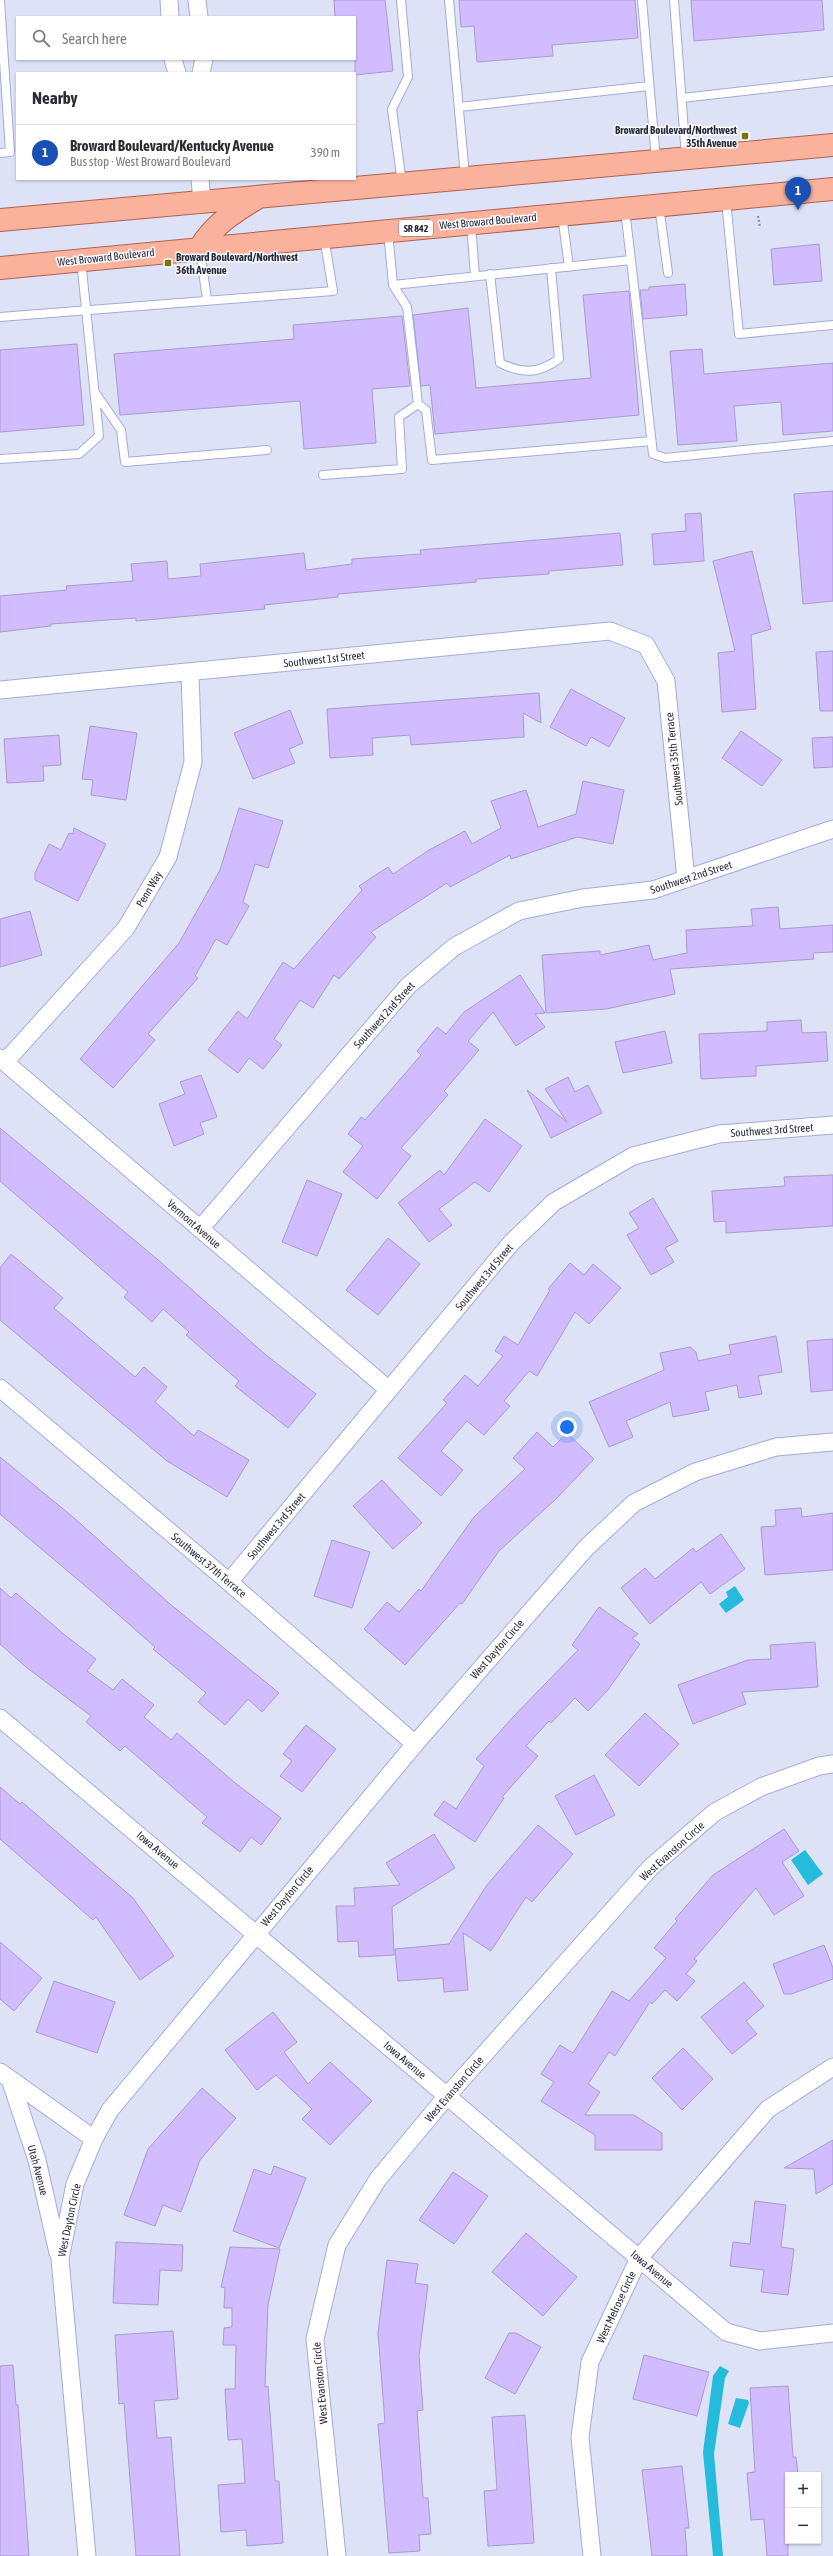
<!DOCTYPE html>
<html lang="en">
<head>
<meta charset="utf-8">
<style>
  body { margin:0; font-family:"Asap Condensed",sans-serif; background:#f2f2f3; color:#2b2b33 }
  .controls { position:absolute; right:12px; bottom:12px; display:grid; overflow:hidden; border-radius:0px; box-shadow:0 1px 3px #0004 }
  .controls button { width:36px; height:36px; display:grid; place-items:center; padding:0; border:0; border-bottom:1px solid #e1e1e2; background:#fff; color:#2b2b33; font:20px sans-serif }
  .you { position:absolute; left:567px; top:1427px; width:14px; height:14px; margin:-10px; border:3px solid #fff; border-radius:50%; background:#1a73e8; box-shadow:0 0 0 6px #1a73e833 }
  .badge { display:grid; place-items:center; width:26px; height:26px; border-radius:50%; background:#81700e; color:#fff; font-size:13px; font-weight:700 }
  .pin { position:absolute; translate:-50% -33px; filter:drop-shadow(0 1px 2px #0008) }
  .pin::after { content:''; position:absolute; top:21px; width:14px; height:12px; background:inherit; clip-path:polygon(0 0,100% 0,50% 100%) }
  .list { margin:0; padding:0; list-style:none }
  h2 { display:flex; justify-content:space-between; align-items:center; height:52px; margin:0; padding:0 16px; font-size:17px }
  h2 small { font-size:13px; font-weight:400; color:#7c7c81 }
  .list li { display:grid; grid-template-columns:26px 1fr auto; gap:12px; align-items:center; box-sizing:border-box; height:56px; padding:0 16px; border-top:1px solid #e1e1e2 }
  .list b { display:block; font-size:15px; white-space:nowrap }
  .list p { margin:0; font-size:13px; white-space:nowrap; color:#7c7c81 }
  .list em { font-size:13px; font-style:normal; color:#7c7c81 }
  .icon { flex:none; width:22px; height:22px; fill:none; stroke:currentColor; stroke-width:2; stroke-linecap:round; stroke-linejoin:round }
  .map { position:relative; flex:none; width:833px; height:2556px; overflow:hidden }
  .search { position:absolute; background:#fff; box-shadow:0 1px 3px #0004; left:16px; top:16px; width:340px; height:44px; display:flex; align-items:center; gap:10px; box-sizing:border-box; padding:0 14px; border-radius:0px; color:#7c7c81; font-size:15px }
  .panel { position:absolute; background:#fff; box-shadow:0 1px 3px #0004; left:16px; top:72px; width:340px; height:108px; border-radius:0px }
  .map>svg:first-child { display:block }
  .water { fill:#24bbdc }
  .building { fill:#d0bcff; stroke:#a99bcb }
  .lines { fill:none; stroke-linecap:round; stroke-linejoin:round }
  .lane-casing { stroke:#a4abdb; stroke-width:10 }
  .street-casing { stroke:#a4abdb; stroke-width:19 }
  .primary-casing { stroke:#af6150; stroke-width:24 }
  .path { stroke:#9094a7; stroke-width:2.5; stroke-dasharray:2 2; stroke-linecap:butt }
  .lane { stroke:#fff; stroke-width:8 }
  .street { stroke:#fff; stroke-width:17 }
  .primary { stroke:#fab29d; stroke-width:22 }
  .poi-dot { fill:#81700e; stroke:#fff; stroke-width:1.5 }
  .labels { text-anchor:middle; stroke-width:3; stroke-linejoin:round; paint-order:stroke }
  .shield { fill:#fff; stroke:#686a77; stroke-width:1 }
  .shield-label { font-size:10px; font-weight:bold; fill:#282a3d }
  .poi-label { font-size:11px; font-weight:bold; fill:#282a3d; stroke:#fff; text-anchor:end }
  .street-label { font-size:11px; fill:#282a3d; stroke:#fff }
</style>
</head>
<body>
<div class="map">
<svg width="833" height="2556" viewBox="0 0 833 2556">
  <rect width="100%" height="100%" fill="#dee2f6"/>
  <!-- water -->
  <path class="water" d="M735,1586L744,1600L726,1613L719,1604L728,1597L726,1592Z
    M805,1850L823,1874L808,1885L791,1860Z
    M720,2366L729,2371L725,2378L714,2454L723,2556H713L703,2452L713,2376Z
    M736,2398L748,2400L749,2403L740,2428L728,2424Z"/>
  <!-- building -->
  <path class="building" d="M334,0H385L393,71L355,75V17H335Z
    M459,0H635L638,38L552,45L553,56L477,62L474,26L461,27Z
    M691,0H822L824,30L694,41Z
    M819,244L822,281L774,285L771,249Z
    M685,284L687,315L643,319L640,290H649V287Z
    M629,291L639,415L435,434L430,385L421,386L413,315L468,308L476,388L591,378L583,295Z
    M402,316L410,386L372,389L376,443L304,449L300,401L120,415L114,354L294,339L293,325Z
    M77,344L84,425L0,432V350Z
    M702,349L704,374L833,363V431L783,435L781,402L734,406L737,441L678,445L670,351Z
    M833,491V601L803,604L794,494Z
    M701,513L704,561L654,565L652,534L686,531L685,514Z
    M620,533L623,565L549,571V574L476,579V582L338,594V597L264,605L265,609L136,621V618L51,624V626L0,632V596L67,590L66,586L133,581L131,564L167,561L168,579L201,576L200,564L304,553L306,570L352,564V559L421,554L420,550Z
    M752,551L771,629L751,635L756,709L722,712L718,653L735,651L713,561Z
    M833,651V711H820L816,652Z
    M571,689L625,718L609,747L591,737L586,746L550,727Z
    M539,693L541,723L523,713L524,737L411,745L410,735L372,738L373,755L330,758L327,709Z
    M290,710L303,743L289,749L295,763L253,779L234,733Z
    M90,726L137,733L126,800L91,795L93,780L82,779Z
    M741,731L782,760L762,786L722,758Z
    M59,735L61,765L43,766L44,781L7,783L4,739Z
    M833,737V767L814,768L812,738Z
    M583,781L624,790L613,844L577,837L511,859L510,855L450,887L447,883L371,932L376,937L339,979L334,975L313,1008L300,1000L274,1039L282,1045L263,1069L249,1058L238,1073L208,1050L238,1011L247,1019L283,962L294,969L362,890L359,886L388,867L393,874L429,850L465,831L472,844L501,828L491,801L526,790L538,827L576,814Z
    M239,808L283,821L268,868L255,864L243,902L249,906L227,945L216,939L195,976L198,978L148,1034L155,1040L113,1088L80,1059L179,943L220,870Z
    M74,828L106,844L78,901L35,880V873L49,844L61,850L69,833L73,834Z
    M778,907L780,929L833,925V952L813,953L814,959L670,969L675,994L606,1009L546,1013L542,955L600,951V955L649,945L653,960L687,953L686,930L753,926L751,909Z
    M30,911L42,955L0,967V919Z
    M520,975L545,1013L535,1014L545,1027L516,1046L493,1012L468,1041L479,1050L444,1091L448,1095L401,1148L411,1156L377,1199L343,1172L363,1146L348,1134L361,1117L365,1120L421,1055L417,1051L437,1027L446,1034L464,1012Z
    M801,1020L802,1033L826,1032L828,1061L756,1066V1076L701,1079L699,1034L767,1031V1022Z
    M665,1031L672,1063L623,1073L615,1042Z
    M201,1075L217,1117L200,1123L204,1134L174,1146L159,1104L185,1094L180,1082Z
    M568,1077L575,1092L588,1085L602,1113L551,1138L527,1090L567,1122L545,1089Z
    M485,1119L522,1146L489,1192L475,1182L439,1209L452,1225L429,1242L398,1203L440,1170L444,1175Z
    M0,1128L157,1259L266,1355L316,1394L288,1428L235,1386L239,1381L186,1335L189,1332L163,1309L152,1322L124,1297L128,1292L0,1181Z
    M833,1175V1226L726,1233V1221L714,1222L712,1191L785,1186L784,1177Z
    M307,1180L342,1194L317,1256L282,1242Z
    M653,1198L678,1241L665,1248L674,1262L651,1275L627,1235L639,1228L629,1213Z
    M388,1238L420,1264L378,1315L346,1290Z
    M11,1254L63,1298L54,1308L135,1377L144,1367L167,1387L155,1402L194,1436L198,1430L249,1460L227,1497L167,1461L0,1320V1268Z
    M570,1263L584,1275L593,1264L621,1288L589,1324L575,1312L537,1376L529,1371L504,1401L510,1406L484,1435L467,1421L441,1451L463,1470L441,1496L398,1458L447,1403L443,1400L465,1375L478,1386L503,1356L495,1351L504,1336L518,1345L550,1290L548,1289Z
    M776,1336L782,1372L758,1376L762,1394L739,1398L737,1385L705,1392L709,1410L673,1417L670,1402L626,1421L633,1437L609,1447L589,1402L664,1370L660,1353L690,1347L696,1352L698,1361L731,1354L729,1345Z
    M833,1339V1390L811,1392L807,1341Z
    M537,1432L553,1447L567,1433L594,1459L556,1499L499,1551L462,1604L460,1603L405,1665L364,1629L387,1602L399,1612L419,1589L421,1591L474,1517L525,1469L513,1458Z
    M0,1457L73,1517L170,1604L279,1693L262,1712L248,1699L225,1725L198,1702L206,1693L153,1649L155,1647L96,1595L0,1514Z
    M382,1480L422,1523L393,1549L353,1506Z
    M801,1508L802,1517L833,1513V1570L765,1575L761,1527L776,1526L775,1510Z
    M721,1534L745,1569L710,1594L701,1582L650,1624L621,1588L645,1568L655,1579L693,1548L696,1552Z
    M332,1540L370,1552L352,1608L314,1596Z
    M0,1588L11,1598L16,1593L66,1636L96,1659L87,1671L113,1690L122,1679L154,1705L144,1717L171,1740L177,1733L234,1782L281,1818L261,1845L251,1837L240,1852L202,1823L207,1817L125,1746L120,1751L86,1722L91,1716L26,1667L0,1644Z
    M599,1607L638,1634L632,1638L640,1644L608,1690L588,1711L575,1698L551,1723L549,1721L526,1746L538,1756L502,1797L504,1798L475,1842L434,1815L444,1801L456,1809L484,1766L476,1759L512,1718L578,1650L572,1645Z
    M815,1642L818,1687L742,1692L746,1704L693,1724L678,1685L748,1660L771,1659L770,1645Z
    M645,1713L679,1744L639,1786L605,1755Z
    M306,1725L336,1749L302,1792L280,1776L292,1761L283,1754Z
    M594,1775L615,1815L576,1835L555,1796Z
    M0,1787L20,1804L22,1802L133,1898L174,1956L140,1980L96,1917L93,1920L0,1839Z
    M538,1825L573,1854L532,1902L526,1897L491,1951L463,1933L468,1990L444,1992L443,1978L398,1981L395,1949L449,1944L487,1885Z
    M784,1829L799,1851L782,1862L804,1896L774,1915L756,1888L694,1959L697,1961L686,1974L695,1981L677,2001L665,1990L652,2004L650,2002L615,2056L609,2052L588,2084L600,2092L585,2115H634L662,2133V2150H595V2135L541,2101L554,2082L541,2074L560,2045L573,2053L612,1991L629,2001L666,1958L654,1948L677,1921L675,1919L713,1875Z
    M434,1834L455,1868L392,1907L394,1955L359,1957L358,1941L338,1942L336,1906H355L354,1888L400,1885L386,1863Z
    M0,1942L42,1978L14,2011L0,1999Z
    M824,1945L833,1968V1979L791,1994H784L773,1964Z
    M54,1981L115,2002L97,2053L36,2032Z
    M744,1982L764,2006L746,2021L757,2034L732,2054L701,2017Z
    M273,2012L297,2042L284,2052L308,2084L330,2062L372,2101L330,2145L302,2119L312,2109L276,2075L257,2090L225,2050Z
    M683,2048L713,2079L682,2110L652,2078Z
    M202,2088L236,2118L200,2160L181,2212L163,2205L155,2226L124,2215L148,2149Z
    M833,2140V2184L816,2194L814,2169L784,2168Z
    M274,2166L306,2178L279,2248L233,2231L254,2169L271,2175Z
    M453,2172L488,2196L454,2244L419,2220Z
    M755,2201L786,2205L781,2247L794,2249L788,2295L761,2292L764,2270L730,2266L733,2242L750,2244Z
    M526,2233L577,2277L543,2316L492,2272Z
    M116,2242L183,2245L182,2271L160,2270L158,2305L113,2303Z
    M230,2247L280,2249L268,2305L265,2387L268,2386L275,2481H279L283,2543L247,2546L246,2530L221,2532L218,2485L245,2483L242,2439L228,2440L225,2389H235L236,2345H223L224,2328L232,2327V2308H224L225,2288L221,2287Z
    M387,2260L418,2264L415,2283L428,2285L419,2356L423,2410L417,2411L423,2498H428L431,2534L419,2535L420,2551L389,2553L378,2424L385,2423L378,2333Z
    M173,2331L178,2399L154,2401L157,2438L171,2437L180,2556H136L124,2403L119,2404L115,2335Z
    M509,2333H516L541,2347L515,2394L485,2378Z
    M644,2355L709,2372L697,2416L633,2399Z
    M13,2365L16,2405H18L29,2556H0V2366Z
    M788,2386L793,2457H796L798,2475H788V2556H767L764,2519L751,2520L747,2473L755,2472L750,2388Z
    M525,2415L534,2543L488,2546L484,2491L497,2490L492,2417Z
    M682,2466L689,2528H685L687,2556H652L642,2470Z"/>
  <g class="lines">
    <!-- lane casing -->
    <g class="lane-casing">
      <path id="lane" d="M401,0L408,77L392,109L402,183
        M449,0L465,176
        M642,0L656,160
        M674,0L686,157
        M682,98L833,81
        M459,107L649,86
        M0,153L10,152L0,0
        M726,200L739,334L833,325
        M659,206L668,273
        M562,215L569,267
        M471,224L475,276
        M200,249L207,300
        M631,260L653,454L665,458L833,441
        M490,274L500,363C523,374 538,374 559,359L551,268
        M393,285L631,260L625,210
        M0,317L333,291L324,237
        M96,394L121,430L125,462L267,450
        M418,404L426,410L432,460L651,441
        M0,459L79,454L99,436L81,260
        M323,475L402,469L399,417L418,404L407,307L393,285L388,231"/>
    </g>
    <!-- street casing -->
    <g class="street-casing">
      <path id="street" d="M169,0L170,17
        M197,0L199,17
        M173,59L177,73
        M201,73L204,59
        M200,179L202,201
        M0,690L610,631L646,645L666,681L686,879
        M0,1058L389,1390
        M5,1062L126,928L168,857L193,762L190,673
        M200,1229L408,986L454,947L519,911L583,898L653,890L833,829
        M0,1388L229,1582L415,1744
        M229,1582L512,1242L554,1202L633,1156L719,1134L833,1125
        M0,1718L726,2332L760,2341L833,2333
        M0,2072L94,2139
        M11,2082L37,2160L58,2253
        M87,2556L60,2259L75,2184L94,2139L110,2110L415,1744L586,1548L634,1503L695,1472L776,1447L833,1442
        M337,2556L315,2339L337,2245L378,2179L447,2096L651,1867L715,1812L761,1787L819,1766L833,1764
        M592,2556L580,2437L590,2362L639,2258L768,2109L833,2067"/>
    </g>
    <!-- primary casing -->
    <g class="primary-casing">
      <path id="primary" d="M0,220L833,145
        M200,248C214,224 234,212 257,198
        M0,268L833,189"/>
    </g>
    <!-- path -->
    <path class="path" d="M758,216L760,228"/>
    <!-- lane -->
    <use href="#lane" class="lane"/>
    <!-- street -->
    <use href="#street" class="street"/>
    <!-- primary -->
    <use href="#primary" class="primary"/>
  </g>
  <!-- markers -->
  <g class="poi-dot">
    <rect x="741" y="132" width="8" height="8" rx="2"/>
    <rect x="164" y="259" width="8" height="8" rx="2"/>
  </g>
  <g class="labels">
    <!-- shield labels -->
    <rect class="shield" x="399" y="220" width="34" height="16" rx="3"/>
    <g class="shield-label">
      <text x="416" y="232">SR 842</text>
    </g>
    <!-- poi labels -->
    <g class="poi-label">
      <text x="737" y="134">Broward Boulevard/Northwest<tspan x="737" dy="13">35th Avenue</tspan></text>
      <text x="176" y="261" text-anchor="start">Broward Boulevard/Northwest<tspan x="176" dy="13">36th Avenue</tspan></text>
    </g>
    <!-- street labels -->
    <g class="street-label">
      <text transform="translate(488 221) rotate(-5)" y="4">West Broward Boulevard</text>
      <text transform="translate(106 257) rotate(-6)" y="4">West Broward Boulevard</text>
      <text transform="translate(324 659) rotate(-6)" y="4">Southwest 1st Street</text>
      <text transform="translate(674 759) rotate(-96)" y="4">Southwest 35th Terrace</text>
      <text transform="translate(691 877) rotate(-18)" y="4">Southwest 2nd Street</text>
      <text transform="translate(149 889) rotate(-59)" y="4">Penn Way</text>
      <text transform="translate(384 1015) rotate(-48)" y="4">Southwest 2nd Street</text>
      <text transform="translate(772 1130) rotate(-4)" y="4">Southwest 3rd Street</text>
      <text transform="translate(194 1224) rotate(41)" y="4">Vermont Avenue</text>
      <text transform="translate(484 1277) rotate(-50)" y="4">Southwest 3rd Street</text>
      <text transform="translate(276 1526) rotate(-50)" y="4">Southwest 3rd Street</text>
      <text transform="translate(209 1565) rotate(40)" y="4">Southwest 37th Terrace</text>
      <text transform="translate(497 1649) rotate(-49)" y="4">West Dayton Circle</text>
      <text transform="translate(158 1850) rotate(40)" y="4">Iowa Avenue</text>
      <text transform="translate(672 1851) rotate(-42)" y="4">West Evanston Circle</text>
      <text transform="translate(287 1896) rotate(-50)" y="4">West Dayton Circle</text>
      <text transform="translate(405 2060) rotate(40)" y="4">Iowa Avenue</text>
      <text transform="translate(454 2089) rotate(-49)" y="4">West Evanston Circle</text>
      <text transform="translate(38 2170) rotate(75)" y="4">Utah Avenue</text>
      <text transform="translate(69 2220) rotate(-78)" y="4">West Dayton Circle</text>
      <text transform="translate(652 2269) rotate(40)" y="4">Iowa Avenue</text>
      <text transform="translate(616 2307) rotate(-65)" y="4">West Melrose Circle</text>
      <text transform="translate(320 2383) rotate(-95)" y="4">West Evanston Circle</text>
    </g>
  </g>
</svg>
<div class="controls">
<button>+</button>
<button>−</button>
</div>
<div class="you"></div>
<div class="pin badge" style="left:798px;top:210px;background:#1a4fb4">1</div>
<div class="search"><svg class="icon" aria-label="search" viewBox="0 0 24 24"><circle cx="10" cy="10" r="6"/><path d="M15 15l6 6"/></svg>Search here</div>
<section class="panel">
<h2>Nearby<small></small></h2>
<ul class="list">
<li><span class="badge" style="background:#1a4fb4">1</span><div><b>Broward Boulevard/Kentucky Avenue</b><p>Bus stop · West Broward Boulevard</p></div><em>390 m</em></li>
</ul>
</section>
</div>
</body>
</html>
